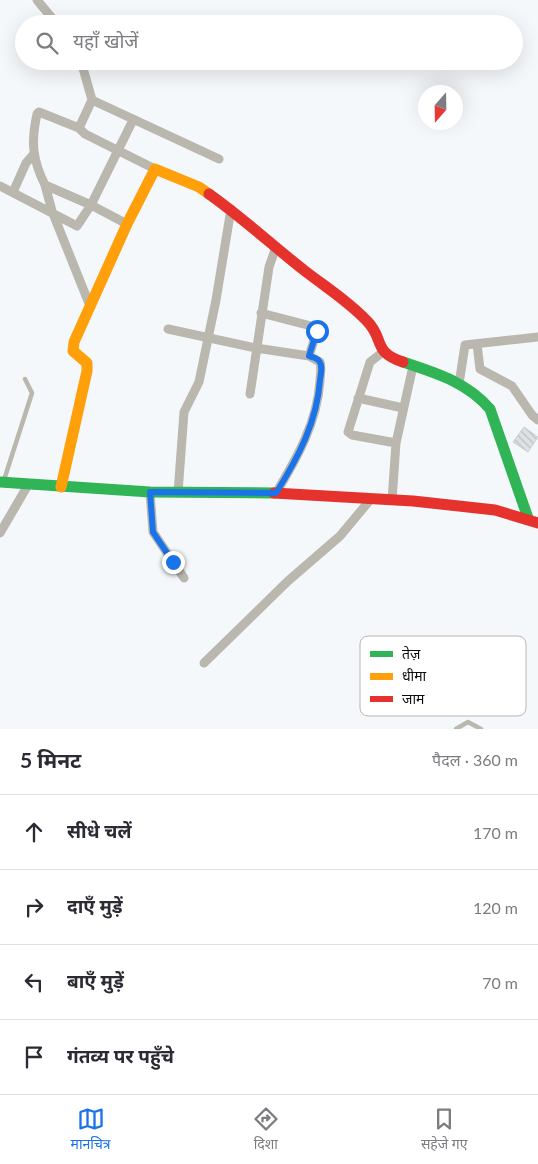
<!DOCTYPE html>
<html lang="hi">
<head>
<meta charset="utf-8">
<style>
  body { margin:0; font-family:Lato,"Noto Sans Devanagari",sans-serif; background:#f2f2f3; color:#2b2b33 }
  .compass { position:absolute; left:418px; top:85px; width:45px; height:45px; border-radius:50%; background:#fff; box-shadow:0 5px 20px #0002; rotate:200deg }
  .stop { position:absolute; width:15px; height:15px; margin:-11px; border:4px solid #1a73e8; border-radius:50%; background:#fff }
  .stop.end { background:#1a73e8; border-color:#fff; box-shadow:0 1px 5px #0008 }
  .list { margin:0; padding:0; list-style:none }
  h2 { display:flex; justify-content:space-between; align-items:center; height:65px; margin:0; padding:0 20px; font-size:21px }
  h2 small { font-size:16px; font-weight:400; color:#7c7c81 }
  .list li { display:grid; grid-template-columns:32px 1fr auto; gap:15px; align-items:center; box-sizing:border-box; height:75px; padding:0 20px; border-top:1px solid #e1e1e2 }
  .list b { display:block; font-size:19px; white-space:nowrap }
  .list em { font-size:16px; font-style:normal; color:#7c7c81 }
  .icon { flex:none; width:28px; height:28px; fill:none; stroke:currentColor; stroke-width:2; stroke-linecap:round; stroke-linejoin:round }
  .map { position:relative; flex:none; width:538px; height:729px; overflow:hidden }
  .search { position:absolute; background:#fff; box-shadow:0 5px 20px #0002; left:15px; right:15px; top:15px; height:55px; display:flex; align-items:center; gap:12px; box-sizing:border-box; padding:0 18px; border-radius:28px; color:#7c7c81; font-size:19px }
  .sheet { height:365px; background:#fff }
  nav { display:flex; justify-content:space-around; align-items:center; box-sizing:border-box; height:70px; border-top:1px solid #e1e1e2; background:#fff; font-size:14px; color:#7c7c81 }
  nav a { display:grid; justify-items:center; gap:2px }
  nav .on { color:#1a73e8 }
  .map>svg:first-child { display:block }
  .building { fill:url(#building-back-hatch); stroke:#cccfd2 }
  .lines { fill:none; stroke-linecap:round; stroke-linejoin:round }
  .lane { stroke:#b9b7ae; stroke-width:4.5 }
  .street { stroke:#b9b7ae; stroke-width:9 }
  .fast { stroke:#30b455; stroke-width:11 }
  .slow { stroke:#ff9f0a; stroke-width:11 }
  .jam { stroke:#e5322d; stroke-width:11 }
  .route { stroke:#1a73e8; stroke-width:6 }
  .key { fill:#fff; stroke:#b6b6b7; stroke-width:1 }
  .key-label { font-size:14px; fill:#0a0c10 }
</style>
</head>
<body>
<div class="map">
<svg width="538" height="729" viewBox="0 0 538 729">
  <defs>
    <pattern id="building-back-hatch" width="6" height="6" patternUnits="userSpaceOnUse" patternTransform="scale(1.25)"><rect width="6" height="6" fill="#dee1e4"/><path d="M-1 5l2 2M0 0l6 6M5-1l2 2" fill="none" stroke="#bdc0c3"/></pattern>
  </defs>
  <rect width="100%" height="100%" fill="#f5f8fb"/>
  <!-- building -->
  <path class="building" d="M524,427L538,437L528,452L513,442Z"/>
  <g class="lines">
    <!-- lane -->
    <path class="lane" d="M4,480L32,393L25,379
      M456,729L468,722L481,729"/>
    <!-- street -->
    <path class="street" d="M37,0L57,24
      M92,100L219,159
      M79,128L92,100L81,61
      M45,185L52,211L90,306
      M0,186L77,226L91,205L133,120
      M13,192L26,163L33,155
      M127,224L91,205L45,185C32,159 31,141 37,114L39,112L79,128L85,134L155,169
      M261,313L315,327L317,331L309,356
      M168,329L256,348L309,356L320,362C322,368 320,375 320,381C317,423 297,458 276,493
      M477,344L480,369L512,386L532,415L538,420
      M383,352L370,362L348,432L352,435L396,443
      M459,384L465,345L538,337
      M250,394L269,267L276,247
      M358,398L403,408
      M150,492L153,532L184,578
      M178,493L184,412L199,382L216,300L231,209
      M392,500L396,443L413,366
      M0,533L28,485
      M204,663L288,581L340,536L370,500"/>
    <!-- fast -->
    <path class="fast" d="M403,362C436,373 467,382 490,409L528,518
      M0,482L150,492L274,493"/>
    <!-- slow -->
    <path class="slow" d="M61,487L87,371V363L73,351L74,342L127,224L155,169L199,187L209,194"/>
    <!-- jam -->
    <path class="jam" d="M209,194C243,218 273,246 305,271C327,288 348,301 367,321C385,339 372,352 403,362
      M274,493L413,501L495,510L538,523"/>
  </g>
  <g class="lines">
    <!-- route -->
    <path class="route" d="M173,562L153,532L150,492L276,493C298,458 317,422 320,380C321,374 323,365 319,361C317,358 313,357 309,356L317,331"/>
  </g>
  <!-- legend -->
  <rect x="360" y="636" width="166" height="80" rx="8" class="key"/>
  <rect x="370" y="651" width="23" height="6" fill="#30b455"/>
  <rect x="370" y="673" width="23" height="7" fill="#ff9f0a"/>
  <rect x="370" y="696" width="23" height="6" fill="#e5322d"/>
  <g class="key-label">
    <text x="402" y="659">तेज़</text>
    <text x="402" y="681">धीमा</text>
    <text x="402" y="704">जाम</text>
  </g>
</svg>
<svg class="compass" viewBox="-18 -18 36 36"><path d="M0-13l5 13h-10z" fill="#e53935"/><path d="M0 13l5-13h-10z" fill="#7c7c81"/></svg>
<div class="stop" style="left:317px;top:331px"></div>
<div class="stop end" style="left:173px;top:562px"></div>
<div class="search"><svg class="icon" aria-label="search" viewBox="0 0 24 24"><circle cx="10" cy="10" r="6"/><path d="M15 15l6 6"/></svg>यहाँ खोजें</div>
</div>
<section class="sheet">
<h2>5 मिनट<small>पैदल · 360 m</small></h2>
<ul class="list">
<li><svg class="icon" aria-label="ahead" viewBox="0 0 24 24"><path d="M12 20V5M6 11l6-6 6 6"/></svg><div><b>सीधे चलें</b></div><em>170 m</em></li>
<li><svg class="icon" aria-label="right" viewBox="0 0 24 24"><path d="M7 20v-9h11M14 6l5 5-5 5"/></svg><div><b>दाएँ मुड़ें</b></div><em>120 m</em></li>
<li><svg class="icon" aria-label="left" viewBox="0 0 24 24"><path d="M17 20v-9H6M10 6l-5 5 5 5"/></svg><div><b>बाएँ मुड़ें</b></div><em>70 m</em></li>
<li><svg class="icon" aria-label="arrive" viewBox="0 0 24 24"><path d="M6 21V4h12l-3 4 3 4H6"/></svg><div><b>गंतव्य पर पहुँचे</b></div></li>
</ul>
</section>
<nav>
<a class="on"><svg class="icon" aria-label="map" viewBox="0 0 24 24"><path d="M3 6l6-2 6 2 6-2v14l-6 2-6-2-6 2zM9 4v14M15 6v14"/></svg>मानचित्र</a>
<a><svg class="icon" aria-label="directions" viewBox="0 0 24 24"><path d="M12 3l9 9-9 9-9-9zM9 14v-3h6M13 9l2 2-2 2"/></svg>दिशा</a>
<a><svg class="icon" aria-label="saved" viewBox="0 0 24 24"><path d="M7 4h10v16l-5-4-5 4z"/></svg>सहेजे गए</a>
</nav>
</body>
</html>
